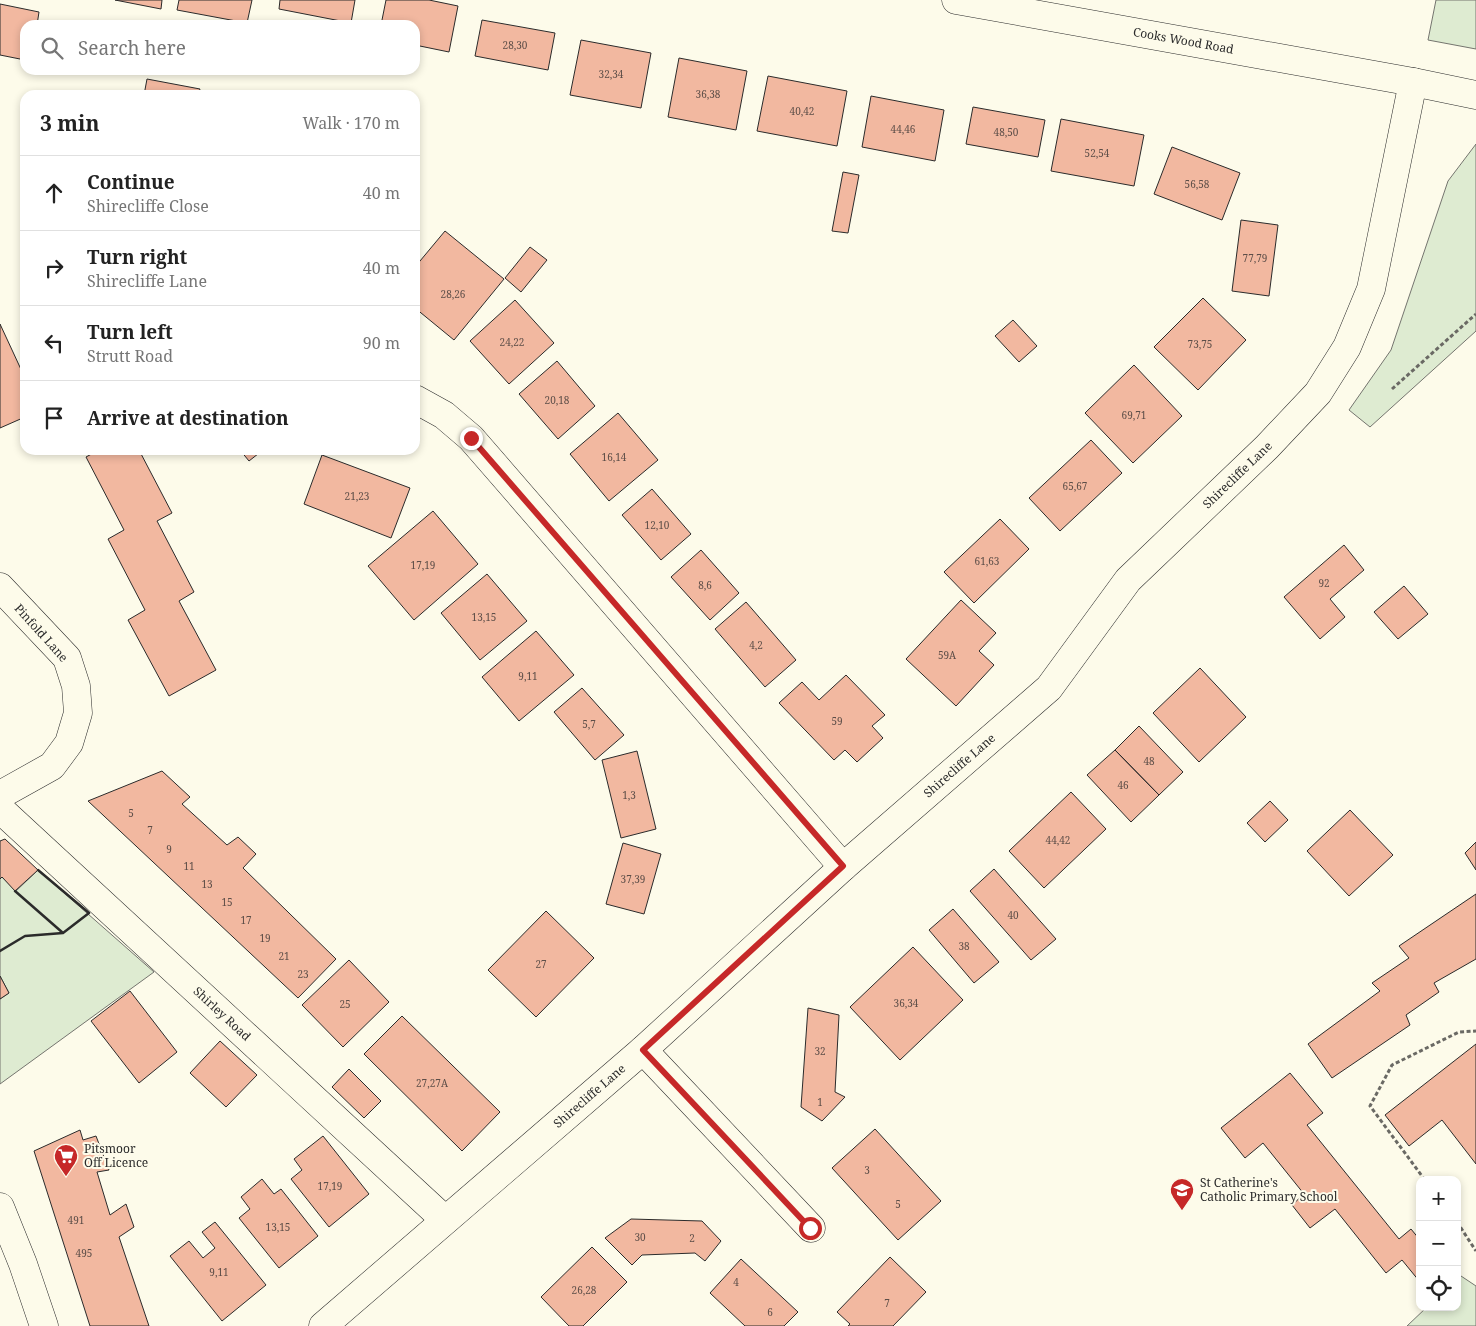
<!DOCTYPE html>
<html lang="en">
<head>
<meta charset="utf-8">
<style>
  body { margin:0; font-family:"Noto Serif",serif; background:#f6f6f6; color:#222 }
  .controls { position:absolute; right:15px; bottom:15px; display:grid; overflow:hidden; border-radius:10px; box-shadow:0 2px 8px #0003 }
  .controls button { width:45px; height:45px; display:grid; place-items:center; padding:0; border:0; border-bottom:1px solid #e0e0e0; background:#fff; color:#222; font:25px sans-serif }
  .stop { position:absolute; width:15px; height:15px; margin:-11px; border:4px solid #c62828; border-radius:50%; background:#fff }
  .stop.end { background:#c62828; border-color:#fff; box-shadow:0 1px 5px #0008 }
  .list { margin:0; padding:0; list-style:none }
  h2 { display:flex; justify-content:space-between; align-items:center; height:65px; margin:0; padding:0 20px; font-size:21px }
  h2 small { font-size:16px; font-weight:400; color:#767676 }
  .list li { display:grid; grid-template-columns:32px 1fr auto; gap:15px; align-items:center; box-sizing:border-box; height:75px; padding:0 20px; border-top:1px solid #e0e0e0 }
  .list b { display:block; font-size:19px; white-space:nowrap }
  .list p { margin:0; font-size:16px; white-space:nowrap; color:#767676 }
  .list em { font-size:16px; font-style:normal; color:#767676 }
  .icon { flex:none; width:28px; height:28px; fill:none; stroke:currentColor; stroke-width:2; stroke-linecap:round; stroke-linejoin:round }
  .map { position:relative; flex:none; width:1476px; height:1326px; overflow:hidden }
  .search { position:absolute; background:#fff; box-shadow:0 2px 8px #0003; left:20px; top:20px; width:400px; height:55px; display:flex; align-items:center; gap:12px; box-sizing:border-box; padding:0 18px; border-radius:15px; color:#767676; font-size:19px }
  .panel { position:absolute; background:#fff; box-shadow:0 2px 8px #0003; left:20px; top:90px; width:400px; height:365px; border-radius:15px }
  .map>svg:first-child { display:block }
  .green { fill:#deebd1; stroke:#74746e }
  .building { fill:#f2b8a0; stroke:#2b2b2b }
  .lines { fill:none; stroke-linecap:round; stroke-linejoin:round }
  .street-casing { stroke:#2b2b2b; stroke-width:29 }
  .secondary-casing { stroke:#2b2b2b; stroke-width:29 }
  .path { stroke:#6a6964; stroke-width:3; stroke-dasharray:4 2.5; stroke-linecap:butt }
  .street { stroke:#fdfbea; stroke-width:28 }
  .secondary { stroke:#fdfbea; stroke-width:28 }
  .wall { stroke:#2b2b2b; stroke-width:2.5 }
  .route { stroke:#c62828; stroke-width:6 }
  .labels { text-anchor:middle; stroke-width:4; stroke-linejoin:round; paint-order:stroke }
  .number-label { font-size:10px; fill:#5d4e48 }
  .street-label { font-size:12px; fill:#2b2b2b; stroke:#fdfbea }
  .poi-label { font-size:12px; fill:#2b2b2b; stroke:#fdfbea; text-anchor:start }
</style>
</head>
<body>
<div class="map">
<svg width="1476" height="1326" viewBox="0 0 1476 1326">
  <rect width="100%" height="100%" fill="#fdfbea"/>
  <!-- green -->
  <path class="green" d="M1436,0H1476V49L1428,40Z
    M1476,144V331L1370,427L1349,410L1391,350L1448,181Z
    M38,870L154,972L0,1084V999L9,993L0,976V879L2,877L16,891Z
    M1461,1276L1476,1286V1326H1407L1427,1307H1457V1279Z"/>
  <!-- building -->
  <path class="building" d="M115,0H162L161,9Z
    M179,0H252L247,23L177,10Z
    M280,0H355L351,23L279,9Z
    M386,0H429L458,6L449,52L415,45V25H381Z
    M0,4L39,12L37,25H25V60L0,55Z
    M482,20L555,33L548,70L475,56Z
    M581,40L651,53L641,108L570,95Z
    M679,58L747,71L736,130L668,117Z
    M768,76L847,91L837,146L757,131Z
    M147,79L200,89L198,95H144Z
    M871,96L944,110L935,161L862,147Z
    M973,107L1045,120L1038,157L966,144Z
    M1061,119L1144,135L1134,186L1051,171Z
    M1172,147L1240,173L1222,220L1154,194Z
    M843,172L859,175L848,233L832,231Z
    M1241,220L1278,225L1269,296L1232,291Z
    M445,231L504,279L454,340L415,308V267Z
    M530,247L547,260L521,292L505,278Z
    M1203,298L1246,340L1198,390L1154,347Z
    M515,300L554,343L509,384L470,341Z
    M1013,320L1037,346L1019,362L995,336Z
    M0,324L25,378V417L0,428Z
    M557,361L595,406L558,439L519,394Z
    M1134,365L1182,416L1133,463L1085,413Z
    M618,413L658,460L609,501L570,454Z
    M1091,440L1122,473L1060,531L1029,498Z
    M99,450H139L172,513L157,521L194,592L179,601L216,670L169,696L128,620L145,610L108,539L124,530L86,457Z
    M240,450H263L249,461Z
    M322,455L410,488L391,538L304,504Z
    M652,489L691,534L661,560L622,515Z
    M433,511L478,564L414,620L368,566Z
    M1000,519L1029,549L974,603L944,572Z
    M1344,545L1364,570L1330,599L1345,617L1320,639L1284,597Z
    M701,550L739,593L710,620L671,577Z
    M487,574L527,621L480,660L441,613Z
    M1404,586L1428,614L1398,639L1374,612Z
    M961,600L996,633L979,651L994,665L956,706L906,659Z
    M746,602L796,660L765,687L715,629Z
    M536,631L574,675L519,721L482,677Z
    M1200,668L1246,717L1199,762L1153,713Z
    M846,675L885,715L872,726L883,738L857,762L845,750L834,760L779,703L802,682L819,700Z
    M582,688L624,735L595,760L554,712Z
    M1139,726L1183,772L1159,795L1115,750Z
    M1115,750L1159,795L1131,822L1087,775Z
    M637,751L656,829L621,838L602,760Z
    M162,771L190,797L182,804L227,845L238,837L256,854L243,868L336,959L298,998L88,801Z
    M1071,792L1106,829L1044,888L1009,851Z
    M1270,801L1288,820L1265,842L1247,823Z
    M1350,810L1393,855L1349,896L1307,851Z
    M5,839L38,870L15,891L2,877L0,879V841Z
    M1476,842V870L1465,853Z
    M623,843L661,854L644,914L606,904Z
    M994,869L1056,939L1031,960L970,891Z
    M1476,894V959L1434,983L1439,992L1406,1015L1410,1025L1332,1078L1308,1044L1380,991L1372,983L1409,958L1399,946Z
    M953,909L999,962L974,983L929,930Z
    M546,911L594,958L536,1017L488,970Z
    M913,947L963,1000L900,1060L850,1007Z
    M349,960L389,1002L343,1047L302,1005Z
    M0,976L9,993L0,999Z
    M130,991L177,1052L139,1083L91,1021Z
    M808,1008L839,1015L835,1092L845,1097L822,1121L801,1107Z
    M402,1016L500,1112L462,1151L364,1054Z
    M220,1041L257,1075L226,1107L190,1073Z
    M1476,1044V1164L1442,1120L1409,1146L1385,1115Z
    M349,1069L381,1101L364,1118L332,1087Z
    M1290,1073L1323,1113L1307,1125L1399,1239L1411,1229L1420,1240V1282L1402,1260L1386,1273L1335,1209L1310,1228L1292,1205L1304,1194L1263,1143L1245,1158L1221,1128Z
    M875,1129L941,1201L898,1240L832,1168Z
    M80,1130L83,1140L96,1136L109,1170L97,1172L110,1215L126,1204L134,1227L119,1237L149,1326H90L34,1151Z
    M323,1136L369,1194L329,1227L291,1179L302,1170L294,1159Z
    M262,1179L274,1194L281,1189L318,1236L279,1268L239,1218L250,1209L241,1197Z
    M631,1219L702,1221L721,1241L705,1261L695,1253L642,1255L632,1265L605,1238Z
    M215,1222L266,1285L222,1321L170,1256L189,1241L203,1258L215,1248L202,1232Z
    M592,1247L627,1282L583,1326H569L541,1297Z
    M890,1257L926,1292L893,1326H848L850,1324L837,1312Z
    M741,1259L798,1312L784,1326H745L710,1293Z"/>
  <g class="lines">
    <!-- street casing -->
    <g class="street-casing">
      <g id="street">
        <path d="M415,399L444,415L471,438L843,867"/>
        <path d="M0,587L67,658L76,686L78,713L69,743L52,766L0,795"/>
        <path id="s1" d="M0,809L445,1220"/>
        <path d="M643,1050L811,1228"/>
        <path id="s2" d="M323,1326L643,1050L843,867L1049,688L1128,580L1267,447L1318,393L1347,347L1371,289L1413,82"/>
      </g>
    </g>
    <!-- secondary casing -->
    <g class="secondary-casing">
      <g id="secondary">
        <path id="s3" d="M956,0L1413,82L1476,95"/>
        <path d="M0,1207L23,1264L44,1326"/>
      </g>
    </g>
    <!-- path -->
    <path class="path" d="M1392,389L1476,314
      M1425,1180L1370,1106L1392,1065L1459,1032L1476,1031
      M1457,1222L1476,1251"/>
    <!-- street -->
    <use href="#street" class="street"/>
    <!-- secondary -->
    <use href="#secondary" class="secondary"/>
    <!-- wall -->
    <path class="wall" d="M15,891L63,933
      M0,951L25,936L63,933L89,913L38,870"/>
  </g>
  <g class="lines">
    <!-- route -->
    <path class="route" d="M471,438L843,866L643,1050L810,1228"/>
  </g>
  <!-- icons -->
  <defs>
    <g id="supermarket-pin" transform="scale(1.25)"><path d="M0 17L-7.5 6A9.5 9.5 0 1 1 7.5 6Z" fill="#c62828" stroke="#fdfbea"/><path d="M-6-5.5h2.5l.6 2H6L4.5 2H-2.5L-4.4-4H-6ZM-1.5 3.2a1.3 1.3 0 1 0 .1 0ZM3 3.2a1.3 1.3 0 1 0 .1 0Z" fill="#fff"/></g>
    <g id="school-pin" transform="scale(1.25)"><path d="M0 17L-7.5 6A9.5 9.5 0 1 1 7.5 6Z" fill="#c62828" stroke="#fdfbea"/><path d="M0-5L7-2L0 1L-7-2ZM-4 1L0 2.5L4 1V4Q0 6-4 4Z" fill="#fff"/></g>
  </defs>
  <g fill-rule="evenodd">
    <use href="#supermarket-pin" x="66" y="1156"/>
    <use href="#school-pin" x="1182" y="1190"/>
  </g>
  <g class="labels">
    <!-- number labels -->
    <g class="number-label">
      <text x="515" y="49">28,30</text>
      <text x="611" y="78">32,34</text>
      <text x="708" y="98">36,38</text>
      <text x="802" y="115">40,42</text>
      <text x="903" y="133">44,46</text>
      <text x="1006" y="136">48,50</text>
      <text x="1097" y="157">52,54</text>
      <text x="1197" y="188">56,58</text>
      <text x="1255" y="262">77,79</text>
      <text x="453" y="298">28,26</text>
      <text x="512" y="346">24,22</text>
      <text x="1200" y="348">73,75</text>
      <text x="557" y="404">20,18</text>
      <text x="1134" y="419">69,71</text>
      <text x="614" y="461">16,14</text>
      <text x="1075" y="490">65,67</text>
      <text x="357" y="500">21,23</text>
      <text x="657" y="529">12,10</text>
      <text x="987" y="565">61,63</text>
      <text x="423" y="569">17,19</text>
      <text x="1324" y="587">92</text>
      <text x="705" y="589">8,6</text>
      <text x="484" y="621">13,15</text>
      <text x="756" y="649">4,2</text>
      <text x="947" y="659">59A</text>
      <text x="528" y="680">9,11</text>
      <text x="837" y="725">59</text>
      <text x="589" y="728">5,7</text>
      <text x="1149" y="765">48</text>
      <text x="1123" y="789">46</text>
      <text x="629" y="799">1,3</text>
      <text x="131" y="817">5</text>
      <text x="150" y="834">7</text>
      <text x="1058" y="844">44,42</text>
      <text x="169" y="853">9</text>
      <text x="189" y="870">11</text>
      <text x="633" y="883">37,39</text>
      <text x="207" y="888">13</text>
      <text x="227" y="906">15</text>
      <text x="1013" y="919">40</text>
      <text x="246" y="924">17</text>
      <text x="265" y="942">19</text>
      <text x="964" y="950">38</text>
      <text x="284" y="960">21</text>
      <text x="541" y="968">27</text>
      <text x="303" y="978">23</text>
      <text x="906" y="1007">36,34</text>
      <text x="345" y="1008">25</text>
      <text x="820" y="1055">32</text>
      <text x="432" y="1087">27,27A</text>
      <text x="820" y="1106">1</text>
      <text x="867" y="1174">3</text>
      <text x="330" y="1190">17,19</text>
      <text x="898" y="1208">5</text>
      <text x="76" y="1224">491</text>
      <text x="278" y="1231">13,15</text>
      <text x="640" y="1241">30</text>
      <text x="692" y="1242">2</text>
      <text x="84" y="1257">495</text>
      <text x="219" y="1276">9,11</text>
      <text x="736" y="1286">4</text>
      <text x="584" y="1294">26,28</text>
      <text x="887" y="1307">7</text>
      <text x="770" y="1316">6</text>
    </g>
    <!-- street labels -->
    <g class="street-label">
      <text dy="4" stroke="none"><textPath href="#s3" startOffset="231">Cooks Wood Road</textPath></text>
      <text dy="4" stroke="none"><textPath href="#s2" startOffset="1252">Shirecliffe Lane</textPath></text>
      <text transform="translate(41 633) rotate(48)" y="4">Pinfold Lane</text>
      <text dy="4" stroke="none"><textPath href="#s2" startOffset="848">Shirecliffe Lane</textPath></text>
      <text dy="4" stroke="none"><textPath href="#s1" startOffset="302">Shirley Road</textPath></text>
      <text dy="4" stroke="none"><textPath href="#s2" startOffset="352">Shirecliffe Lane</textPath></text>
    </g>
    <!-- poi labels -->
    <g class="poi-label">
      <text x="84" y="1153">Pitsmoor<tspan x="84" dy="14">Off Licence</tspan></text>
      <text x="1200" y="1187">St Catherine's<tspan x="1200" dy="14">Catholic Primary School</tspan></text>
    </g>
  </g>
</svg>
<div class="controls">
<button>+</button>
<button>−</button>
<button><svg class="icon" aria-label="locate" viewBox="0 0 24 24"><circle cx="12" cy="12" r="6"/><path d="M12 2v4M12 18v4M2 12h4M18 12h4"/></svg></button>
</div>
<div class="stop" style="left:810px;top:1228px"></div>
<div class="stop end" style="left:471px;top:438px"></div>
<div class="search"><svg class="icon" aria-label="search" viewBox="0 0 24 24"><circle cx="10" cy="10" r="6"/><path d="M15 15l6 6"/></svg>Search here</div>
<section class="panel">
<h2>3 min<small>Walk · 170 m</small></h2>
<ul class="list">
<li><svg class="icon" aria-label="ahead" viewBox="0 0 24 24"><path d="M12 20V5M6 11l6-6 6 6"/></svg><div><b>Continue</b><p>Shirecliffe Close</p></div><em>40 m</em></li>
<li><svg class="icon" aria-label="right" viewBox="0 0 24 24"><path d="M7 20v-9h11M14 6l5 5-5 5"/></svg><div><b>Turn right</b><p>Shirecliffe Lane</p></div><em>40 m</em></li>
<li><svg class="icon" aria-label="left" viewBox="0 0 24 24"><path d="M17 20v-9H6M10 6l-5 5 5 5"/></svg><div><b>Turn left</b><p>Strutt Road</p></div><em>90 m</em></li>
<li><svg class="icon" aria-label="arrive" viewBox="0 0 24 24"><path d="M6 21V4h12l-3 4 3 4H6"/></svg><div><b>Arrive at destination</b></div></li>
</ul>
</section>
</div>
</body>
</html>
